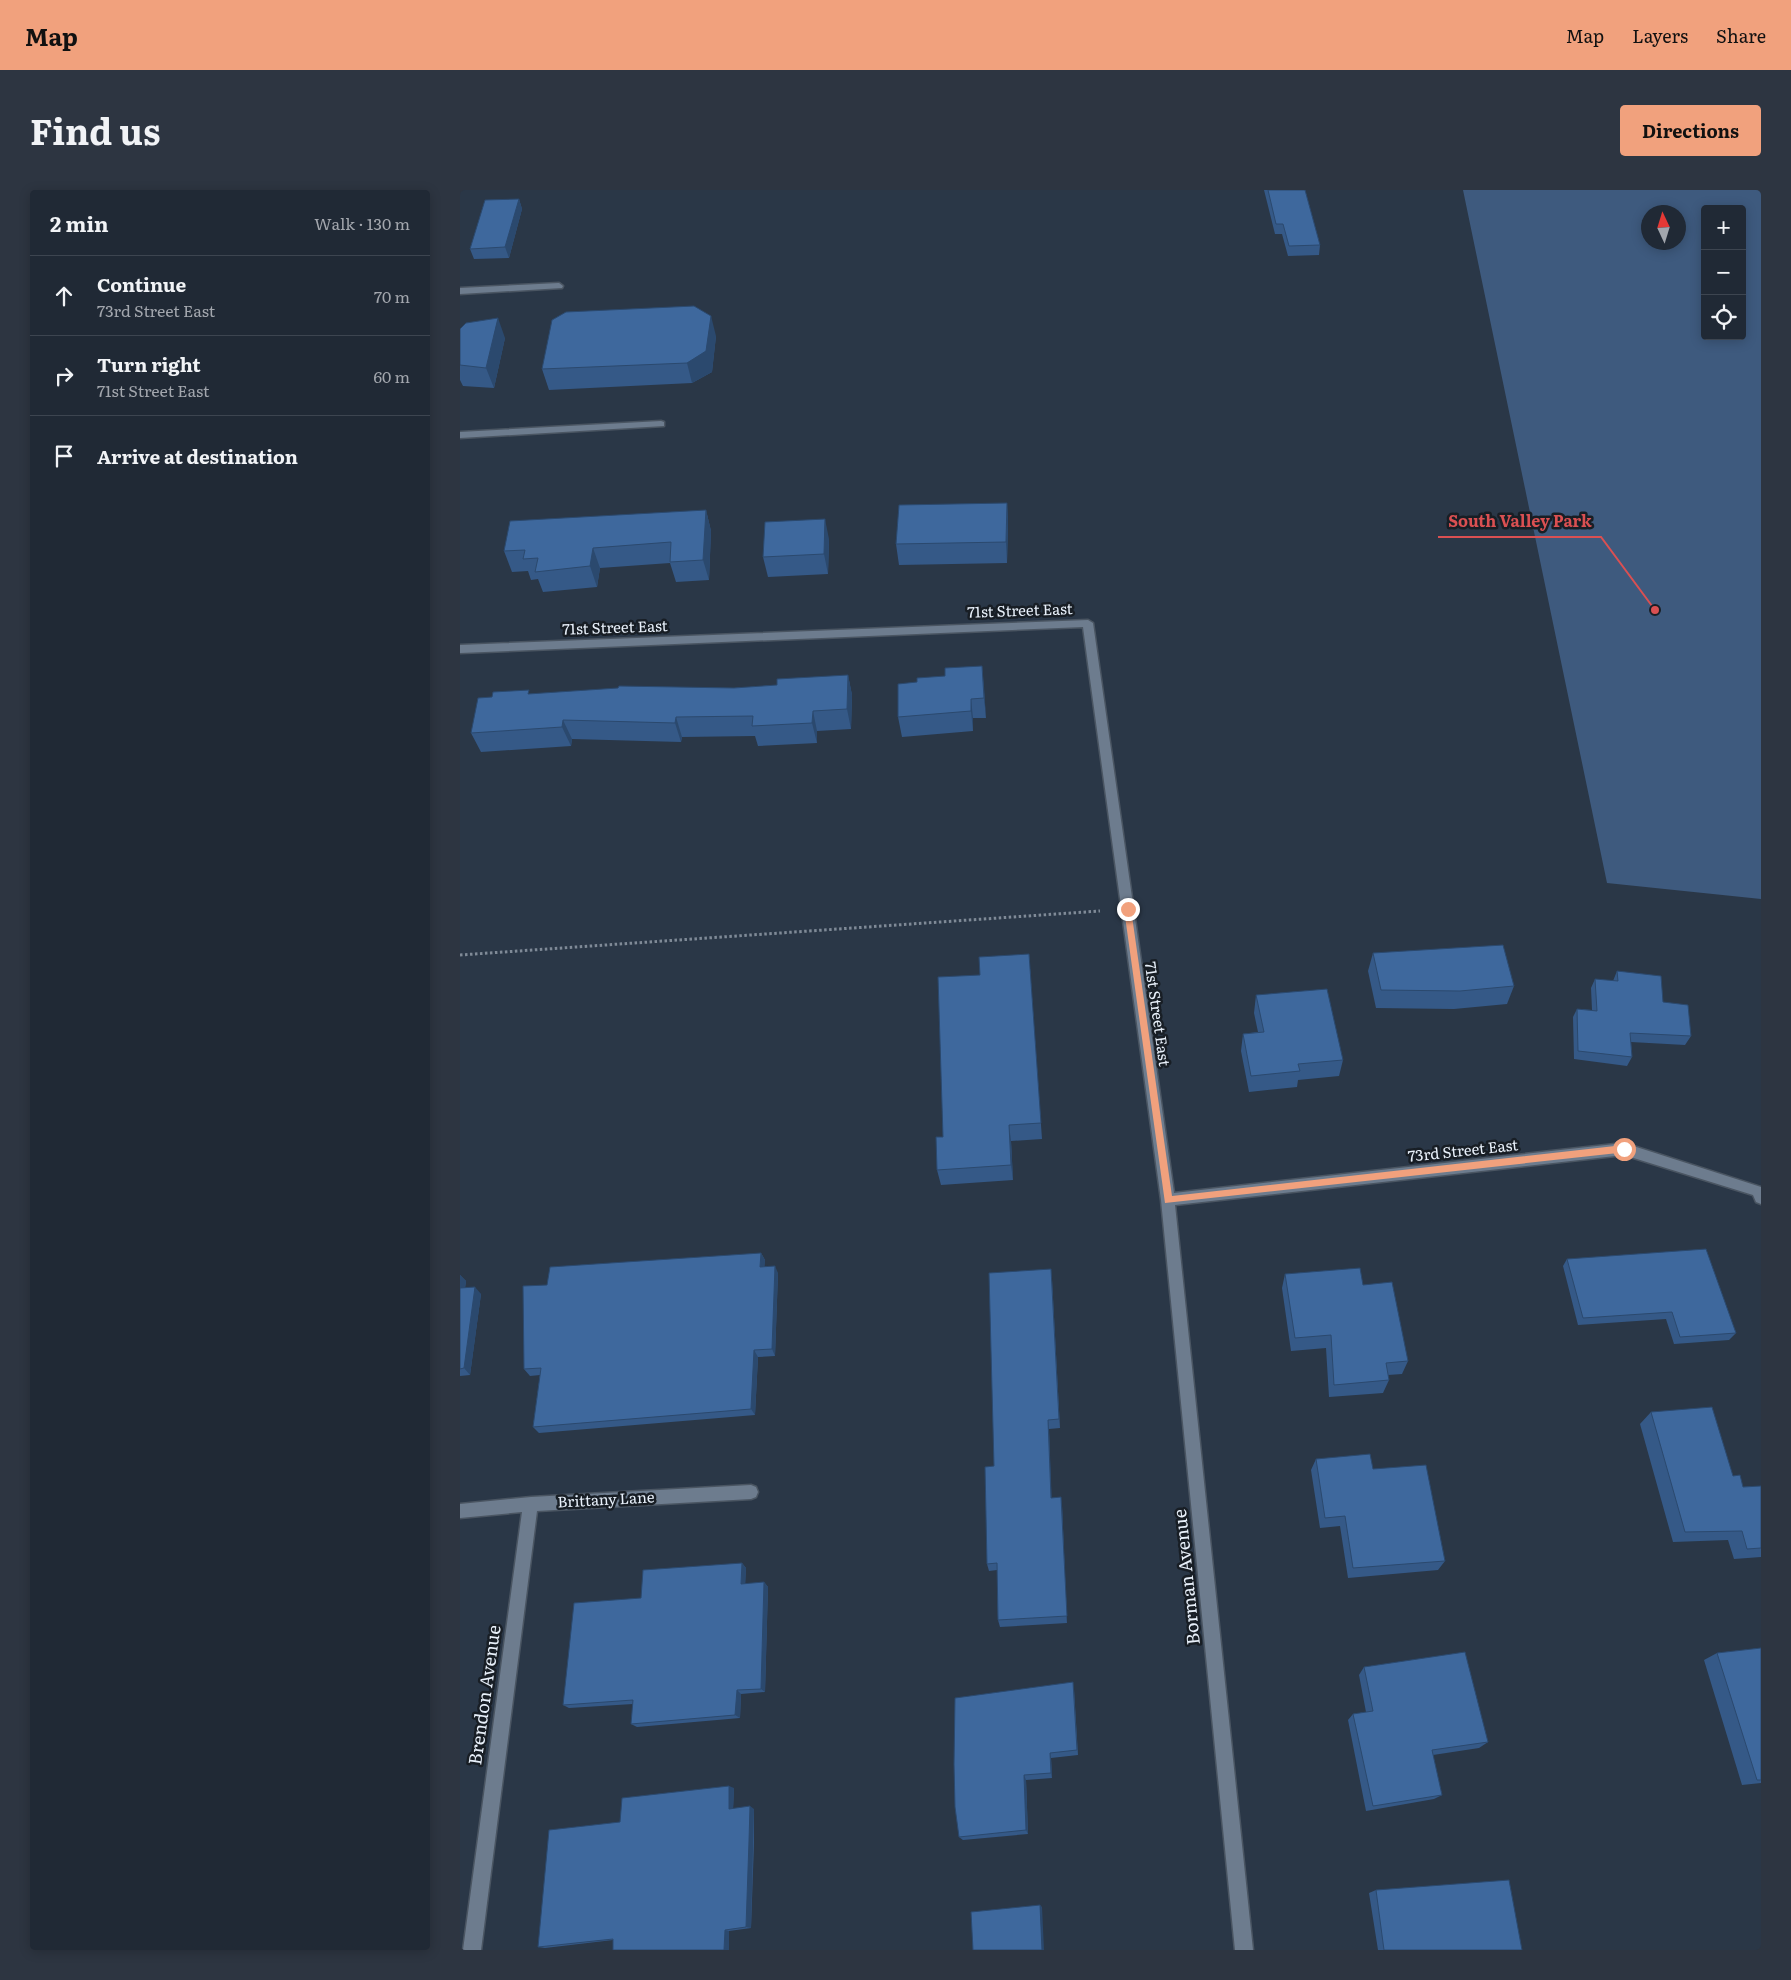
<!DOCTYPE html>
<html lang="en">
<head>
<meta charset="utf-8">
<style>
  body { margin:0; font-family:Literata,serif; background:#2d3541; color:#f1f3f6 }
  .controls { position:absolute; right:15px; top:15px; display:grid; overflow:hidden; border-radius:5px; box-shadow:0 2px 12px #0003 }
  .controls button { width:45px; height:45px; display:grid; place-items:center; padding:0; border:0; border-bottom:1px solid #3d4550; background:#202935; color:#f1f3f6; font:25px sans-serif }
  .compass { position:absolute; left:1181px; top:15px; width:45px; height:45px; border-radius:50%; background:#202935; box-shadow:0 2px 12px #0003; rotate:356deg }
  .stop { position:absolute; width:15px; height:15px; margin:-11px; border:4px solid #f1a17d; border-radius:50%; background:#fff }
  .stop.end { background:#f1a17d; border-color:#fff; box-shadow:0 1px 5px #0008 }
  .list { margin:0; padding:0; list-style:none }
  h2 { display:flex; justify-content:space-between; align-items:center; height:65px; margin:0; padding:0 20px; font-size:21px }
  h2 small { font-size:16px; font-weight:400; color:#a2a6ad }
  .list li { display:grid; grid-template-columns:32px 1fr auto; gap:15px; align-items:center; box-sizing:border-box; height:80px; padding:0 20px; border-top:1px solid #3d4550 }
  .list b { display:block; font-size:19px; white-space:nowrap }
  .list p { margin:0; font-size:16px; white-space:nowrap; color:#a2a6ad }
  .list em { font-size:16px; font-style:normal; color:#a2a6ad }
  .icon { flex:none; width:28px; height:28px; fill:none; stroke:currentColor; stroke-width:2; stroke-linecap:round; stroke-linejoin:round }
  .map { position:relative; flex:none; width:1301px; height:1760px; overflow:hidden; border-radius:5px }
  header { display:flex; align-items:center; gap:30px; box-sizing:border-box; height:70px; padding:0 25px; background:#f1a17d; color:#111 }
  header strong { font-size:24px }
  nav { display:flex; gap:28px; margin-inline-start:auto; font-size:18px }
  .intro { display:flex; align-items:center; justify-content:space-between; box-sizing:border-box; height:120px; padding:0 30px }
  h1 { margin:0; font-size:35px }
  .button { padding:12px 22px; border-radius:5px; background:#f1a17d; color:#111; font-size:18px; font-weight:700 }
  main { display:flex; gap:30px; padding:0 30px }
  aside { flex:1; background:#202935; border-radius:5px; box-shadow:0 2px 12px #0003 }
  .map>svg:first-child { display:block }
  .green { fill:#3e5a7e; fill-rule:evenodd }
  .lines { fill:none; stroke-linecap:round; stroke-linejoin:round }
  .service-casing { stroke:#4a5562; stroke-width:3 }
  .minor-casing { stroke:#4a5562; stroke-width:3 }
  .path { stroke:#7f8a97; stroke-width:3; stroke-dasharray:2.5 2.5; stroke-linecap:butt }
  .service { fill:#6d7c8e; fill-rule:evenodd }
  .minor { fill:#6d7c8e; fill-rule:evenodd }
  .wall { fill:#355987 }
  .shaded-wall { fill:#2b496e }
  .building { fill:#3e689d; stroke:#2b496e }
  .route { fill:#f1a17d }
  .labels { text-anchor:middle; stroke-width:5; stroke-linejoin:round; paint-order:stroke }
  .street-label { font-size:15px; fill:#e8f0fa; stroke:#181e25 }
  .near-street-label { font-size:18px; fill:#e8f0fa; stroke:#181e25 }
  .leader { fill:none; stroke:#da5052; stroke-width:2 }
  .callout-dot { fill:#da5052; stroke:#181e25; stroke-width:2 }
  .callout-label { font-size:16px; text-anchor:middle; font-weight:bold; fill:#da5052; stroke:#181e25; stroke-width:5; stroke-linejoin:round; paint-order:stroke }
</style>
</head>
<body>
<header>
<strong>Map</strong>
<nav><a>Map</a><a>Layers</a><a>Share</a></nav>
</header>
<div class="intro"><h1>Find us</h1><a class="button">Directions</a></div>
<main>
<aside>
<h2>2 min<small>Walk · 130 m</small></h2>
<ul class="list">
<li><svg class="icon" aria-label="ahead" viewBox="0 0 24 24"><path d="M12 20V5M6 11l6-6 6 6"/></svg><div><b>Continue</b><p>73rd Street East</p></div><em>70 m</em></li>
<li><svg class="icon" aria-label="right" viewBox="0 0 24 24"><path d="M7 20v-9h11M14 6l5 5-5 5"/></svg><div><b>Turn right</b><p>71st Street East</p></div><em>60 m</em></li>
<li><svg class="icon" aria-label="arrive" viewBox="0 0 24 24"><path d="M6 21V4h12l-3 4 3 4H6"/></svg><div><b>Arrive at destination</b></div></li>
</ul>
</aside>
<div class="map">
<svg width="1301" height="1760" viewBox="0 0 1301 1760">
  <rect width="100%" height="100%" fill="#2a3747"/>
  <!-- green -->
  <path class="green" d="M1003,0H1301V709L1147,693ZM1245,19H1282V146H1245ZM1188,22H1218V52H1188Z"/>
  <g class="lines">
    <!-- service casing -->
    <g class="service-casing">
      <path id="service" d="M99,93L103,96L102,98L0,104V98Z
        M201,231L204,232V236L0,248V242Z"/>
    </g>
    <!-- minor casing -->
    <g class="minor-casing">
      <path id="minor" d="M628,430L633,433L714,1003L1164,953L1301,997V1014L1296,1012L1293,1005L1164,965L715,1015L793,1760H775L701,1010L623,437L0,463V455Z
        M291,1295L296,1297L298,1302L296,1307L291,1309L77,1321L21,1760H3L62,1322L0,1328V1314L71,1307Z"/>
    </g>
    <!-- path -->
    <path class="path" d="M0,765L640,721"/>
    <!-- service -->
    <use href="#service" class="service"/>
    <!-- minor -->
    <use href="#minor" class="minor"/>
  </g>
  <!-- wall -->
  <path class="wall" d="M804,0H845L860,55L859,65L828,66L822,44H815Z
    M59,9L62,19L49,68L14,69L10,59Z
    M0,139L45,148L34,198L3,196L0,190Z
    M256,146L252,182L232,193L89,200L82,179Z
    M547,313L548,333L547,373L439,375L436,354Z
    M246,320L251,341L249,390L216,392L210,373L140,378L137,397L83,402L78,389L71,390L68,381L52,382L44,361Z
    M369,349L368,384L308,387L303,367Z
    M522,476L526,528H513V541L442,547L438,527L485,486Z
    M388,485L392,505L391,539L357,541V553L298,556L295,546L222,547L221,552L112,549L111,556L21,562L11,543L72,504L274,498L317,495Z
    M913,763L1054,796L1047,814L994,819L916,818L908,781Z
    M569,764L582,949L551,951L553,990L481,995L477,980L483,947L520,785Z
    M1157,781L1203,812L1231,846L1225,855L1171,852L1172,867L1167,876L1114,869L1113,827L1117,819L1132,820L1131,798L1135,789L1153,791Z
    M796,805L883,870L879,886L838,890L837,897L789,902L781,861L783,844L798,842L794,823Z
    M301,1063L305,1070L304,1077L318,1083L315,1166L298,1167L295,1225L79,1243L73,1237L80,1185L70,1186L64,1179L87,1095Z
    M1107,1069L1276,1143L1269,1150L1214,1154L1206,1129L1118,1135L1103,1076Z
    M825,1084L903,1095L948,1171L942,1184L928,1185L929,1190L923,1203L869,1207L866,1158L831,1161L822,1098Z
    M0,1085L6,1091L5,1098L21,1104L10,1185L0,1186Z
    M592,1090L600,1238L589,1239L591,1308L602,1315L607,1433L540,1437L538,1430L537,1380L529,1381L527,1374L534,1276Z
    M1191,1222L1273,1286L1283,1297L1301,1296V1367L1274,1369L1268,1350L1213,1352L1180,1234Z
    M856,1269L913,1279L985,1371L978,1380L888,1388L880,1336L860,1338L851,1280Z
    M282,1373L286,1378L285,1394L304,1392L308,1397L305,1502L281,1504L280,1528L177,1537L171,1534L173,1514L109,1518L103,1515L181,1408Z
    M1301,1458V1593L1282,1595L1244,1470L1257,1463Z
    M904,1477L1028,1552L1019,1558L973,1565L982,1605L974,1609L906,1621L888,1530L893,1524L906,1522L899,1485Z
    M614,1499L618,1565L591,1568L592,1588L566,1590L568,1644L503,1650L499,1647Z
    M274,1598L273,1619H294V1653L291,1738L269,1741V1760H153V1750L85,1758L78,1757L160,1632Z
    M916,1700L1062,1760H918L909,1703Z"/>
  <!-- shaded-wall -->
  <path class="shaded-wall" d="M59,9L62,19L49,68L45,57Z
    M251,126L256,146L252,182L232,193L227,173Z
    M38,128L45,148L34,198L26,178Z
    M547,313L548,333L547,373L546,352Z
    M246,320L251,341L249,390L243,370Z
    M365,329L369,349L368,384L364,364Z
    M133,358L140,378L137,397L130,376Z
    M522,476L524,496L526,528L524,508Z
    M388,485L392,505L391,539L387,519Z
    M511,509L513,528V541L511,521Z
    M353,521L357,541V553L352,533Z
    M216,527L222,547L221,552L215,533Z
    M103,530L112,549L111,556L102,537Z
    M549,935L551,951L553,990L551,975Z
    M301,1063L305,1070L304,1084L300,1077Z
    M315,1076L318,1083L315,1166L312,1159Z
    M0,1085L6,1091L4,1105L0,1101Z
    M15,1097L21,1104L10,1185L4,1178Z
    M294,1160L298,1167L295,1225L291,1219Z
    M588,1230L589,1239L592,1316L591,1308Z
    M601,1307L602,1315L607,1433V1426Z
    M282,1373L286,1378L285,1399L281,1394Z
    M304,1392L308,1397L305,1502L301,1499Z
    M277,1500L281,1504L280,1528L275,1525Z
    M590,1563L591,1568L592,1588L591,1583Z
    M564,1585L566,1590L568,1644L566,1640Z
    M269,1596L274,1598L273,1621L269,1619Z
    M290,1616L294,1619L291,1738L286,1737Z
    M580,1715L582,1717L584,1760H582Z
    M265,1740L269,1741V1760H264Z"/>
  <!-- building -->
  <path class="building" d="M808,0H845L860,55L829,56L823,34H816Z
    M59,9L45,57L10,59L25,10Z
    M234,116L251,126L246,161L227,173L82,179L92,130L106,122Z
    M38,128L26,178L0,175V139L6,133Z
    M547,313L546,352L436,354L439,315Z
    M246,320L243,370L210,372L211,352L133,358L130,376L75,382L78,368L63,369L65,360L44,361L50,331Z
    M365,329L364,364L303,367L305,332Z
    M522,476L524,508L511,509V521L438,527V494L457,492V488L485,486V478Z
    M388,485L387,519L353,521L352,533L292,536L293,526L216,527L215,533L103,530L102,537L11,543L18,508L32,507L33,502L69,500L68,504L158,498L159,496L274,498L317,495V489Z
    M1043,755L1054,796L1000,801L921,800L913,763Z
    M569,764L581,933L549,935L551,975L477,980L476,947H483L478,787L520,785L519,767Z
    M1157,781L1201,786L1203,812L1228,815L1231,846L1170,843L1172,867L1118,861L1117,819L1137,821L1135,789L1158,791Z
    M867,799L883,870L838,874L840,881L791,886L783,844L804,842L796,805Z
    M1246,1059L1276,1143L1220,1147L1212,1122L1123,1128L1107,1069Z
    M301,1063L300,1077L315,1076L312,1159L294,1160L291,1219L73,1237L81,1178L64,1179L63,1096L87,1095L90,1077Z
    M900,1078L903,1095L932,1092L948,1171L926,1173L929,1190L874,1195L871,1145L835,1148L825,1084Z
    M591,1079L599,1229L588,1230L591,1308L601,1307L607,1426L538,1430L537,1373L527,1374L525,1277L534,1276L529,1083Z
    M15,1097L4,1178L0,1179V1098Z
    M1252,1217L1273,1286L1280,1285L1283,1297L1301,1296V1358L1287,1359L1282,1341L1225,1342L1191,1222Z
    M910,1264L913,1279L966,1275L985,1371L893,1378L885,1326L865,1328L856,1269Z
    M282,1373L281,1394L304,1392L301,1499L277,1500L275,1525L171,1534L173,1510L103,1515L114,1413L181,1408L183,1380Z
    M1301,1458V1590H1297L1257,1463Z
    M1005,1462L1028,1552L972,1560L982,1605L913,1616L893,1524L913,1521L904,1477Z
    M613,1492L617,1560L590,1563L591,1583L564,1585L566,1640L499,1647L495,1617L494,1574L495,1508Z
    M269,1596V1619L290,1616L289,1651L286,1737L265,1740L264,1760H153V1749L78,1757L89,1640L160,1632L162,1608Z
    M1049,1690L1062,1760H924L916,1700Z
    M580,1715L582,1760H513L511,1722Z"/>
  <!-- route -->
  <path class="route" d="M668,716L671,719L712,1006L1164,955L1167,957V962L705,1013L664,719Z"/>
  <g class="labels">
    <!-- street labels -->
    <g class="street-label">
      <text transform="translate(560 421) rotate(-2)" y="5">71st Street East</text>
      <text transform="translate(155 438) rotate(-2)" y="5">71st Street East</text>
      <text transform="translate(697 824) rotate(82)" y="5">71st Street East</text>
      <text transform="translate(1003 961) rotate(-6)" y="5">73rd Street East</text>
      <text transform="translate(146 1310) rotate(-3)" y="5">Brittany Lane</text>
    </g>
    <!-- near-street labels -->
    <g class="near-street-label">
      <text transform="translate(727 1387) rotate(-96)" y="6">Borman Avenue</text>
      <text transform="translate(25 1505) rotate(-82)" y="6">Brendon Avenue</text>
    </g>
  </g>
  <!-- callouts -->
  <path class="leader" d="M1195 420L1141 347H978"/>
  <circle class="callout-dot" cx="1195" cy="420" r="5"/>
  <g class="callout-label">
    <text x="1060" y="337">South Valley Park</text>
  </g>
</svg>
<div class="controls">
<button>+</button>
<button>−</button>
<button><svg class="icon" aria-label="locate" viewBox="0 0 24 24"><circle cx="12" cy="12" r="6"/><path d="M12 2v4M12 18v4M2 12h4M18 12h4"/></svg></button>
</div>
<svg class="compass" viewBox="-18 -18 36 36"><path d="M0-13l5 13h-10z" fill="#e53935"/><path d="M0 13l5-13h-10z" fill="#a2a6ad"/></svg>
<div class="stop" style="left:1164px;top:959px"></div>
<div class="stop end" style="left:668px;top:719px"></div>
</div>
</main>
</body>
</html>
